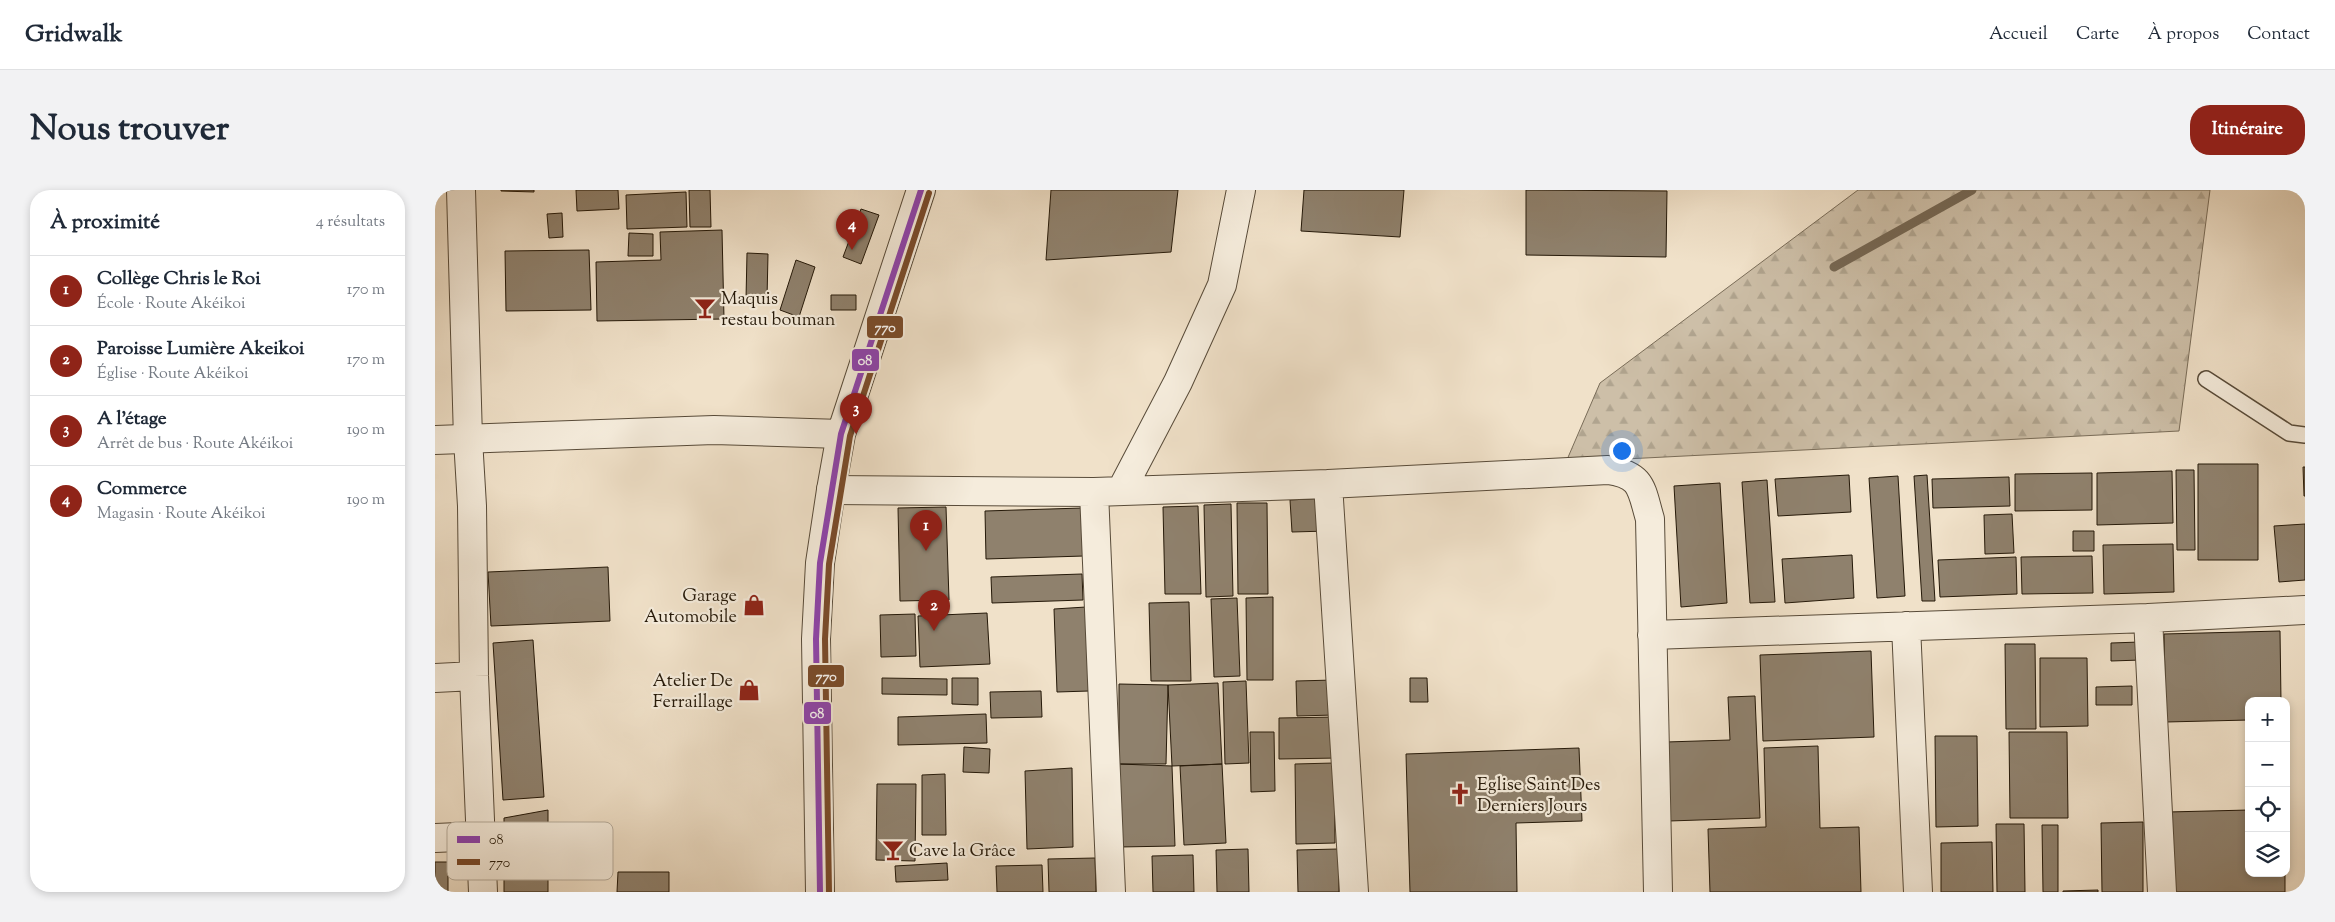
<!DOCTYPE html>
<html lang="fr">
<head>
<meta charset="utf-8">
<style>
  body { margin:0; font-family:"Sorts Mill Goudy",serif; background:#f2f2f3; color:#1f2937 }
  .controls { position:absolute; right:15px; bottom:15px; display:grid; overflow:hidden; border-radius:10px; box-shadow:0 2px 8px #0003 }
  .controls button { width:45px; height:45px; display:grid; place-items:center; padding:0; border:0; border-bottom:1px solid #e0e1e3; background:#fff; color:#1f2937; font:25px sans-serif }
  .you { position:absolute; left:1186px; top:260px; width:18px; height:18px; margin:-12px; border:4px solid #fff; border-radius:50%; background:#1a73e8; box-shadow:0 0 0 8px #1a73e833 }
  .badge { display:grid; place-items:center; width:32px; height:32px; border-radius:50%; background:#8f2418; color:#fff; font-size:16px; font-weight:700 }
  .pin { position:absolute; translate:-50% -41px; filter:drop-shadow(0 1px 2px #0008) }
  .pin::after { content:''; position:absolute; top:26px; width:18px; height:15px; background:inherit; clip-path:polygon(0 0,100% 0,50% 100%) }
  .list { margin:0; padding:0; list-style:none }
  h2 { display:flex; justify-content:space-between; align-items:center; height:65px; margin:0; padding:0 20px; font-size:21px }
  h2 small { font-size:16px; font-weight:400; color:#747a83 }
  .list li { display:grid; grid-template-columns:32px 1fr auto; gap:15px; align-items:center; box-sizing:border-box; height:70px; padding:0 20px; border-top:1px solid #e0e1e3 }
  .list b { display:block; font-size:19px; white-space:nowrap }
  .list p { margin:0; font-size:16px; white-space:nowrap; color:#747a83 }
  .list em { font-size:16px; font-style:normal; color:#747a83 }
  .icon { flex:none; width:28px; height:28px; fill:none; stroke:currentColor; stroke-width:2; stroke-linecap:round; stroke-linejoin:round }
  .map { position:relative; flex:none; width:1870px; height:702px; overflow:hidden; border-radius:20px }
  header { display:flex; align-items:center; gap:30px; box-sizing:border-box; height:70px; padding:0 25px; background:#fff; border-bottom:1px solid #e0e1e3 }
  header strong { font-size:24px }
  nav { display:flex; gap:28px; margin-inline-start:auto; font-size:18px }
  .intro { display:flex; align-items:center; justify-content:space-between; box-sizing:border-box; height:120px; padding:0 30px }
  h1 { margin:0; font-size:35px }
  .button { padding:12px 22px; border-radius:20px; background:#8f2418; color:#fff; font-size:18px; font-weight:700 }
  main { display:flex; gap:30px; padding:0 30px }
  aside { flex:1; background:#fff; border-radius:20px; box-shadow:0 2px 8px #0003 }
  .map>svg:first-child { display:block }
  .forest { fill:url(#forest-firs); stroke:#796c58 }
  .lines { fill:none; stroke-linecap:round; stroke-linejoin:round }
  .stream { stroke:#756855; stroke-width:9 }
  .building { fill:#8f816d; stroke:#251909 }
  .service-casing { stroke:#584b39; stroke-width:18 }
  .minor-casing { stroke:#584b39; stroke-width:30 }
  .tertiary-casing { stroke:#584b39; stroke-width:30 }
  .service { stroke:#f5ecdc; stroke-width:15 }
  .minor { stroke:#f5ecdc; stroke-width:28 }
  .tertiary { stroke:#f5ecdc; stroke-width:28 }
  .bus-1-casing { stroke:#f5ecdc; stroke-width:10 }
  .bus-2-casing { stroke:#f5ecdc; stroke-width:10 }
  .bus-1 { stroke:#8e44ad; stroke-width:6 }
  .bus-2 { stroke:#7a4b2a; stroke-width:6 }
  .labels { text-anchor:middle; stroke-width:4.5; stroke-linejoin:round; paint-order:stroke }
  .poi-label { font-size:18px; fill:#251909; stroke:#f5ecdc; text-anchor:start }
  .key { fill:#f5ecdc; stroke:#b7ad9d; stroke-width:1 }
  .key-label { font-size:14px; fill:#251909 }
  .line-badge { stroke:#f5ecdc; stroke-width:2 }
  .badge-label { font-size:14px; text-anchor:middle; font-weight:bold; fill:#fff }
</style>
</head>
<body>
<header>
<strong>Gridwalk</strong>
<nav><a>Accueil</a><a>Carte</a><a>À propos</a><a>Contact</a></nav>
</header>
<div class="intro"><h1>Nous trouver</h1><a class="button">Itinéraire</a></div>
<main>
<aside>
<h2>À proximité<small>4 résultats</small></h2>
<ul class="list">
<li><span class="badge">1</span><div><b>Collège Chris le Roi</b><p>École · Route Akéikoi</p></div><em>170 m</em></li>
<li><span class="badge">2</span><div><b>Paroisse Lumière Akeikoi</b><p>Église · Route Akéikoi</p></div><em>170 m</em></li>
<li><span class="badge">3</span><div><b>A l'étage</b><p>Arrêt de bus · Route Akéikoi</p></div><em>190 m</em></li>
<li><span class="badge">4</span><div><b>Commerce</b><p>Magasin · Route Akéikoi</p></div><em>190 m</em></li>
</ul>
</aside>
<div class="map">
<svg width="1870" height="702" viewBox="0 0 1870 702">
  <defs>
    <pattern id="forest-firs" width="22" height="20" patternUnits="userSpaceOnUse" patternTransform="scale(1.25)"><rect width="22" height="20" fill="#cdbfa8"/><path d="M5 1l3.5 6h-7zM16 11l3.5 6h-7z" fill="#b0a48f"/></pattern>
  </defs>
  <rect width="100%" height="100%" fill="#f0e1c9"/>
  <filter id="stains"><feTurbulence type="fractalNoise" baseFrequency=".004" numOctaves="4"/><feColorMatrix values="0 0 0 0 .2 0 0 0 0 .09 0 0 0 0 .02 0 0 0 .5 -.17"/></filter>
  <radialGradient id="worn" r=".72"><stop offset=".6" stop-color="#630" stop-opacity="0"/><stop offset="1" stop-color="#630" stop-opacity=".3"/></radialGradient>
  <!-- forest -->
  <path class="forest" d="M1423,0H1775L1744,241L1131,272L1165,193Z"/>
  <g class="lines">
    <!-- stream -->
    <path class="stream" d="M1399,77L1537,0"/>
  </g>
  <!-- building -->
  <path class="building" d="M66,0H99V2L66,1Z
    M141,0H183L184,19L142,21Z
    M254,0H275L276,37H255Z
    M616,0H743L736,62L611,70Z
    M869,0H969L965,47L866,41Z
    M1091,0L1232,1L1231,67L1091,65Z
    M251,2L252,37L192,39L191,5Z
    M426,19L444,25L426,74L408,67Z
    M127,23L128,47L114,48L112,24Z
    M287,40L289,129L162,131L161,72L226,70L225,42Z
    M194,43L218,44V66H193Z
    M154,60L156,120L71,121L70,61Z
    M312,63L333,64L332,109H311Z
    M361,70L380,77L364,127L345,120Z
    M396,105H421V120H396Z
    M1763,274H1823V370H1763Z
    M1868,277H1870V306H1869Z
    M1741,280H1759L1760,360H1742Z
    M1737,281L1738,333L1662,335V283Z
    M1657,283V320L1580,321V284Z
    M1414,285L1416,322L1343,326L1340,289Z
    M1492,285L1500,411H1487L1479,286Z
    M1463,286L1470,406L1442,408L1434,288Z
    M1574,287L1575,316L1498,318L1497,289Z
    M1332,290L1340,412L1315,413L1307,292Z
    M1285,293L1292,413L1246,417L1239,296Z
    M891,308L893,341L857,342L855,310Z
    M802,313H832L833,404H803Z
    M796,314L798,406L771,407L769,315Z
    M763,316L766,404H730L728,317Z
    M511,317L514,410L465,411L463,318Z
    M647,318L649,366L551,369L550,321Z
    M1577,324L1579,363L1550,364L1549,325Z
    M1870,334V390L1844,392L1839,336Z
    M1638,341H1659V361H1638Z
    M1738,354L1739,402L1669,404L1668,355Z
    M1417,365L1419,408L1350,413L1347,369Z
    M1657,366L1658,403L1587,404L1586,367Z
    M1581,367L1582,404L1505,407L1503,370Z
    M173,377L175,431L56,436L53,382Z
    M647,384L648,410L557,413L556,387Z
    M838,407V490H812L811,408Z
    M802,408L805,486L779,487L776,409Z
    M754,412L756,491H716L714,413Z
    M651,417L654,501L622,502L619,419Z
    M552,423L555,474L485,477L483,426Z
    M480,424L481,466L446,467L445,425Z
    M1845,441L1846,511H1814V530L1731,532L1729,444Z
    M98,450L109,607L68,610L58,453Z
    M1705,452L1706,470L1676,471V453Z
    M1570,454H1600L1601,539H1571Z
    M1436,461L1439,547L1328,551L1325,465Z
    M1605,468H1652L1653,536L1605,537Z
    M447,488L512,489V505L447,504Z
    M517,488H543V515L517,514Z
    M975,488H992L993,512H975Z
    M899,490V525L862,526L861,491Z
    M811,491L814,573L790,574L788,492Z
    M783,493L787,574L737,576L733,495Z
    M684,494L733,495L731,574H684Z
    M1697,496V515H1661V497Z
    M606,501L607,527L556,528L555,502Z
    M1320,506L1325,628L1234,631L1231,552L1295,550L1293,507Z
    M551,524L552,553L463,555V527Z
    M902,527L903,568L844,569V528Z
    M815,542H839L840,601L816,602Z
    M1574,542H1632L1633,628H1575Z
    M1500,546H1542L1543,636L1501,637Z
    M1383,556L1385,638L1424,637L1426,702H1275L1273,639L1331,637L1329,558Z
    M529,557L555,559L554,583L528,582Z
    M1144,558L1147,631L1081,633L1082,702H975L971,564Z
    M899,573L900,653L861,654L860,574Z
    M684,574L737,576L740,656L684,657Z
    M787,574L791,653L749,655L745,576Z
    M637,578L638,657L592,659L590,581Z
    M510,584L511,645H487V585Z
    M442,594H481L480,671L441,670Z
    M113,620V702H69V628Z
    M1814,620V683H1850V702H1735L1733,622Z
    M1708,632V702H1667L1666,633Z
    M1561,634H1589L1590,702H1562Z
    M1607,635H1623V702H1608Z
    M1557,652L1558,702H1506V653Z
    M813,659L814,702H782L781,660Z
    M903,659L904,702H863L862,660Z
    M758,665L759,702H718L717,666Z
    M660,668L661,702H614L613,669Z
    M0,672H13V702H0Z
    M512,673L513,690L461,692L460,676Z
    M607,675L608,702H562L561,676Z
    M183,682H234V702H182Z
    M1663,700V702H1628V701Z"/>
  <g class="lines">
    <!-- service casing -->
    <g class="service-casing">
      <path id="service" d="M1771,189L1854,243L1870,245"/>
    </g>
    <!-- minor casing -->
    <g class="minor-casing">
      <path id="minor" d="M26,0L33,249L37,316L39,486L48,702
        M893,294L1173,280C1208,285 1206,299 1215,329L1223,702
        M687,299L743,192L787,95L806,0
        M396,300L659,302L893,294L919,702
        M659,302L676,702
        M1713,428L1727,702
        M1471,436L1483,702
        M1217,445L1713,428L1870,420
        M0,488L39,486
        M0,648L46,646"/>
    </g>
    <!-- tertiary casing -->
    <g class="tertiary-casing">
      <path id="tertiary" d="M0,250L279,240L406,244
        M385,702L381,449L385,373L396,300L406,244L486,0"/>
    </g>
    <!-- service -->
    <use href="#service" class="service"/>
    <!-- minor -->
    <use href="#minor" class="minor"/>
    <!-- tertiary -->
    <use href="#tertiary" class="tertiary"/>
    <!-- bus-1 casing -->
    <g class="bus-1-casing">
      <path id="bus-1" d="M385,702L381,449L385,373L406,244L486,0"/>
    </g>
    <!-- bus-2 casing -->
    <g class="bus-2-casing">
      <path id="bus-2" d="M394,702L390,449L394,374L415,246L494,3"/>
    </g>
    <!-- bus-1 -->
    <use href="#bus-1" class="bus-1"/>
    <!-- bus-2 -->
    <use href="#bus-2" class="bus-2"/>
  </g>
  <!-- icons -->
  <defs>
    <g id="bar-bare" transform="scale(1.725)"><path d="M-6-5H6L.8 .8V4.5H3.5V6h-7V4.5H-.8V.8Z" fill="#8f2418" stroke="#f5ecdc" stroke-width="2.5" paint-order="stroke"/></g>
    <g id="shop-bare" transform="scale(1.725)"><path d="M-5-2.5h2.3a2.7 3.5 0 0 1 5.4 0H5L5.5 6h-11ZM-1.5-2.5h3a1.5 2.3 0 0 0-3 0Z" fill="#8f2418" stroke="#f5ecdc" stroke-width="2.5" paint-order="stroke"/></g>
    <g id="church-bare" transform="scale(1.725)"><path d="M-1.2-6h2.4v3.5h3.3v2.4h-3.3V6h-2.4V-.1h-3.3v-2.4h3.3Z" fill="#8f2418" stroke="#f5ecdc" stroke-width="2.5" paint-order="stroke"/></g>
  </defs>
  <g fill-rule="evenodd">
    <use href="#bar-bare" x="270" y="118"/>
    <use href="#shop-bare" x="319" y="415"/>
    <use href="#shop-bare" x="314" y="500"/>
    <use href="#church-bare" x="1025" y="604"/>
    <use href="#bar-bare" x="458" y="660"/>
  </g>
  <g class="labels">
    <!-- poi labels -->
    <g class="poi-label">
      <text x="286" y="114">Maquis<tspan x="286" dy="21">restau bouman</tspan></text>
      <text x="302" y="411" text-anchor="end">Garage<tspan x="302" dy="21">Automobile</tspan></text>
      <text x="298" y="496" text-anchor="end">Atelier De<tspan x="298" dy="21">Ferraillage</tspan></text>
      <text x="1042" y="600">Eglise Saint Des<tspan x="1042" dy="21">Derniers Jours</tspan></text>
      <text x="474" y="666">Cave la Grâce</text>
    </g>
  </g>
  <!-- legend -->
  <rect x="12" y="632" width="166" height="58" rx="8" class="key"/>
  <rect x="22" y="646" width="23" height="7" fill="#8e44ad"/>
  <rect x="22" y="669" width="23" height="6" fill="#7a4b2a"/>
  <g class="key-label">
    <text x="54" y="654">08</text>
    <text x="54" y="677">770</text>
  </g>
  <g class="line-badge">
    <rect x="431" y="125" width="38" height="24" rx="5" fill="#7a4b2a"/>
    <rect x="416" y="158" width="29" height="24" rx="5" fill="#8e44ad"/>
    <rect x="372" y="474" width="38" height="24" rx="5" fill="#7a4b2a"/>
    <rect x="368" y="511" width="29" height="24" rx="5" fill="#8e44ad"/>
  </g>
  <g class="badge-label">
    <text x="450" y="142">770</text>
    <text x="430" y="175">08</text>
    <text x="391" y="491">770</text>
    <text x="382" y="528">08</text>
  </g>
  <rect width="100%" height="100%" filter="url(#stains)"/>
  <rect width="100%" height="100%" fill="url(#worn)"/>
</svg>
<div class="controls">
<button>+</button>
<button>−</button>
<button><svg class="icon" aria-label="locate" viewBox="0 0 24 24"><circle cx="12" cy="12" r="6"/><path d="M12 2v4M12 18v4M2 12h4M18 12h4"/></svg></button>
<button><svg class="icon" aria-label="layers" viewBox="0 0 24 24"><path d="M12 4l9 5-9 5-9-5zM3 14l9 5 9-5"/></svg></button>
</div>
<div class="you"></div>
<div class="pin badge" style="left:491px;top:361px">1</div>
<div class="pin badge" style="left:499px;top:441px">2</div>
<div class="pin badge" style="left:421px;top:244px">3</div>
<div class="pin badge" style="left:417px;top:60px">4</div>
</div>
</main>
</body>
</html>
